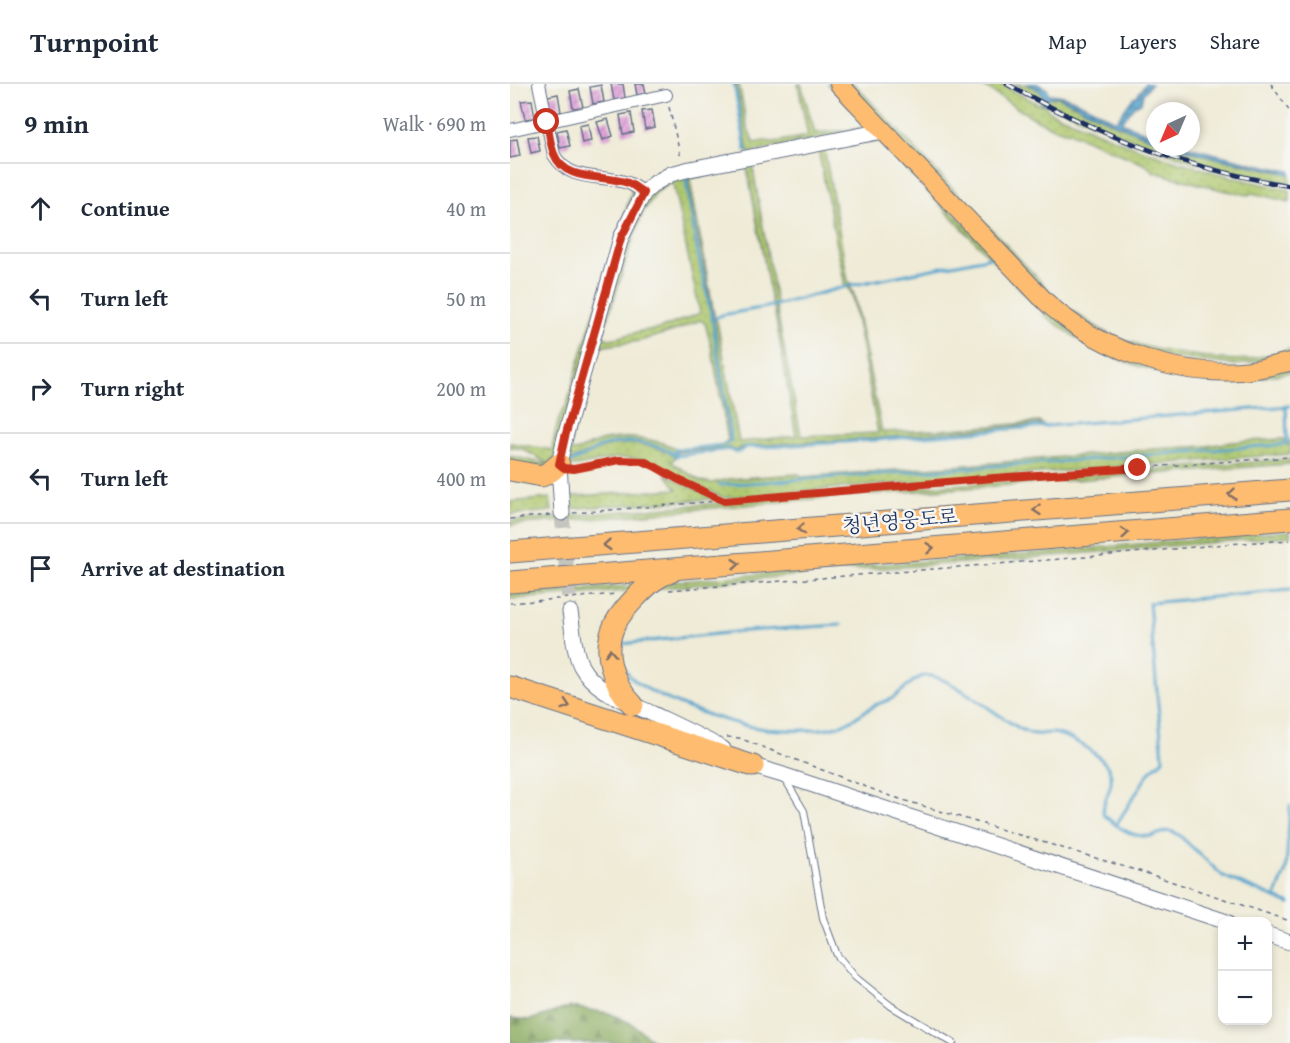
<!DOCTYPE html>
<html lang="en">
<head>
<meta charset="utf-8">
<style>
  body { margin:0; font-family:"Gentium Book Plus","Noto Serif KR",serif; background:#f2f2f3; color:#1f2937 }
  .controls { position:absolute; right:18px; bottom:18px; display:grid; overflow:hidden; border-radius:12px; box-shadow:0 3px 9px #0003 }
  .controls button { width:54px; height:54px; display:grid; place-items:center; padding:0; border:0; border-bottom:2px solid #e0e1e3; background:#fff; color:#1f2937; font:30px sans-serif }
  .compass { position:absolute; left:636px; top:18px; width:54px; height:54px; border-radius:50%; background:#fff; box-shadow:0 3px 9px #0003; rotate:224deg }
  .stop { position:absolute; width:18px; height:18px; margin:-14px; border:4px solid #c8321e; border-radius:50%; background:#fff }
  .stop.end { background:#c8321e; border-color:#fff; box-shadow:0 2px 6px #0008 }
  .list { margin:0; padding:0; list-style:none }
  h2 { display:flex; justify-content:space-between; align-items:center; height:78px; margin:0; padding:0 24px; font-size:26px }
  h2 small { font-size:20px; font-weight:400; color:#747a83 }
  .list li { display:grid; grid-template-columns:39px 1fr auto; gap:18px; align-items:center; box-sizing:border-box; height:90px; padding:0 24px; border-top:2px solid #e0e1e3 }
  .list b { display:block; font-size:22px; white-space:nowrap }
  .list em { font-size:20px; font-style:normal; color:#747a83 }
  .icon { flex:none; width:33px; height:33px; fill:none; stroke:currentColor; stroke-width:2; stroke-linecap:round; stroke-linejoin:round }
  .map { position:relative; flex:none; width:780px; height:959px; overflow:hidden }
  header { display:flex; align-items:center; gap:36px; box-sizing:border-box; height:84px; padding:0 30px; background:#fff; border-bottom:2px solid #e0e1e3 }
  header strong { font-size:28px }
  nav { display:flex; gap:33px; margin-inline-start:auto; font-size:21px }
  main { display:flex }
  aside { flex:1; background:#fff }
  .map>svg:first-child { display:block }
  .grass { fill:url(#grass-dots); stroke:#657c66; stroke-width:1.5; fill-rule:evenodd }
  .forest { fill:url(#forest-firs); stroke:#536e60; stroke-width:1.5 }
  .water { fill:url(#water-rules); stroke:#366995; stroke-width:1.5 }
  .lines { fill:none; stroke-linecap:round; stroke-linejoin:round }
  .stream { stroke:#51a3cc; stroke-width:3 }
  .building { fill:url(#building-hatch) }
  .tertiary-tunnel { stroke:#c5c5bf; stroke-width:15; stroke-dasharray:15 8; stroke-linecap:butt }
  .service-casing { stroke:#657188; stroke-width:8 }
  .minor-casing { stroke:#657188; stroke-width:14 }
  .tertiary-casing { stroke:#657188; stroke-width:17 }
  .primary-casing { stroke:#657188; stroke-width:20 }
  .motorway-casing { stroke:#657188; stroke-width:23 }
  .path { stroke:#657188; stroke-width:1.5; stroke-dasharray:4.5 4.5; stroke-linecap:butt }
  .service { stroke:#fff; stroke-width:6 }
  .minor { stroke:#fff; stroke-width:12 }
  .tertiary { stroke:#fff; stroke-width:15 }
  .primary { stroke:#fdbc70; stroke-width:18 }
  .motorway { stroke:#fdbc70; stroke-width:21 }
  .rail-casing { stroke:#1b2f5e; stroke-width:5 }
  .rail { stroke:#f6f6f2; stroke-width:3; stroke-dasharray:9; stroke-linecap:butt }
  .oneway { stroke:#816e66 }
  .route { stroke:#c8321e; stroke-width:8 }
  .labels { text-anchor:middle; stroke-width:5; stroke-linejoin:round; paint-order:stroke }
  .street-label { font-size:20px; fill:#1b2f5e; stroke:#f6f6f2 }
</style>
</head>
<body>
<header>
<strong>Turnpoint</strong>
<nav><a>Map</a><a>Layers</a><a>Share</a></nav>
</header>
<main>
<aside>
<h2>9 min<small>Walk · 690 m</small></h2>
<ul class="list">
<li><svg class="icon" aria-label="ahead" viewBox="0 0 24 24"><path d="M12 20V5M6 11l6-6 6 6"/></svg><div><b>Continue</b></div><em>40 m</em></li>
<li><svg class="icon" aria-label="left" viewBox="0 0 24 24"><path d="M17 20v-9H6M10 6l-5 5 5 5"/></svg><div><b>Turn left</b></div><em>50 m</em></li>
<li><svg class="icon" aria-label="right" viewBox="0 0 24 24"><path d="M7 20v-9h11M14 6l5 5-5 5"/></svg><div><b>Turn right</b></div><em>200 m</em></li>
<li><svg class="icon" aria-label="left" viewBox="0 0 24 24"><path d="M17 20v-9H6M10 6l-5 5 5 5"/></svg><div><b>Turn left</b></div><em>400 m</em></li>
<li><svg class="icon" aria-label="arrive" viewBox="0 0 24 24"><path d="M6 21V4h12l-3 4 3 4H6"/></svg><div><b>Arrive at destination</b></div></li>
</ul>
</aside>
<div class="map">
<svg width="780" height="959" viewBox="0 0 780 959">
  <defs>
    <pattern id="grass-dots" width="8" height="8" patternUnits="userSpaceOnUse" patternTransform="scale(1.5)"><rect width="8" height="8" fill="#afc86e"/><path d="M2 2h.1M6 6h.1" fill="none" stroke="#96ac62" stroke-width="1.8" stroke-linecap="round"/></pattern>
    <pattern id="forest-firs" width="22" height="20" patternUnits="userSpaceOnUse" patternTransform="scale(1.5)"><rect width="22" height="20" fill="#8bac61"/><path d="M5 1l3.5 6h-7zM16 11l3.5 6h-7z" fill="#718c53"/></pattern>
    <pattern id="water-rules" width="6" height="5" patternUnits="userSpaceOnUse" patternTransform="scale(1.5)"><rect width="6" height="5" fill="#51a3cc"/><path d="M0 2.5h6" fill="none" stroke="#4285a9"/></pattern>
    <pattern id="building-hatch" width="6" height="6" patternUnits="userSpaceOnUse" patternTransform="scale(1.5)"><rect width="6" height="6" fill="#e0a1da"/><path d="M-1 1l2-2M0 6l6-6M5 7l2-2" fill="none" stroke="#b584b4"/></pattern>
  </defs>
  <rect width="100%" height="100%" fill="#f6f6f2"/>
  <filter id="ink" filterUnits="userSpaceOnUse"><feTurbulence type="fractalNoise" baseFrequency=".0167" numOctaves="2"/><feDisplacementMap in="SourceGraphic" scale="12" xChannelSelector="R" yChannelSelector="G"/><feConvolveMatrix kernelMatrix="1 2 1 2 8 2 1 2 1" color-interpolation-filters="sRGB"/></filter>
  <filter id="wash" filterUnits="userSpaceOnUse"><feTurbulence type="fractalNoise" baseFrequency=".008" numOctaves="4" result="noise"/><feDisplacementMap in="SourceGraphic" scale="24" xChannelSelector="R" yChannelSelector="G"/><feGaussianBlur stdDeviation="1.35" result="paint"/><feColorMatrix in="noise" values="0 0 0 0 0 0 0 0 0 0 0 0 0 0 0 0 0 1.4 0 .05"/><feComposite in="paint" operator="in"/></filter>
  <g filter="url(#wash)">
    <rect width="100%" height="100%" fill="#efebd7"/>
    <!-- grass -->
    <path class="grass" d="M226,0H229L237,42L244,59L254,57L264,58L298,52L288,0H291L305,49L347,45L355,40L354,37L318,0H322L360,43L238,69Z
      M337,0H344L552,220C568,230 583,242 599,250C628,263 658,268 689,272C706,275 722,277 740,275C753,273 767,268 780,265V272L726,281L664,274L609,258L554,226Z
      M470,0H491L530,21L531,15L503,0C515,0 538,2 532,20H533L537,14L544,13H549L605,40L645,56V63H665L706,74L780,90V99C742,91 704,84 667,72C623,57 580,38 538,19L536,22L537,25L543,29C573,41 602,55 633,66C681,83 730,96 780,106V118L742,109L738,111L712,106L651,90L643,87L636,81L557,47C540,48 487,11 470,0Z
      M358,54L374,56L536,225C585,268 655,293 720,292C740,291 760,287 780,283V288C760,292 740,296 720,296C672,296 619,284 577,260C563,253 551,243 538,234L370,58H355L314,63L338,197L342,200L335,202L308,65L243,77L242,79L266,219L262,220L237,84L182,94L180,96L205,236L207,237L229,358L286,352L264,224L266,222L291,352L368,349L342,210L338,204H341L344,211L372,348L429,346L530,338L532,340L369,354L234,362L226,367L219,364L169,368L166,370V367L213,362L222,357L204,237L178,100L179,92L235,81L237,76L306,62Z
      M176,91L175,95L184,150L202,238L220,357L213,360L218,356L202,265L195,239L190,236L167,246L130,257L88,263L85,266L61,356L60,367C71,368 80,360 91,357C112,351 148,354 167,365H165V370C145,357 115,354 92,362C76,368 69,376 52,378L116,155L138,109ZM159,100H163L190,229L149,245L131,247L109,253L100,255L92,253L124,152L133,128L147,108Z
      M122,105L127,109L42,383L0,382V372L40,381L13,365L0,363V359L42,366C45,352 47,332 57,321C76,248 102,177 122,105Z
      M774,355L776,361H779L780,355V370L316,405L213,414L134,375L106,374L66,382L53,381C66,378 76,372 88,366C112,355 143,359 166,373L161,378L190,397L202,399L219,395L289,390L291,393L484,379L645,365L697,362L722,358Z
      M780,375V380L487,402L345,411L93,434L0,441V437L345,407L487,398Z
      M154,388L168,397L202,413V415L55,425V413L167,405Z
      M40,414L42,427L0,431V418Z
      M780,447V452L479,477L329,487L141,505L151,499L329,483L479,473Z
      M134,501L128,506L0,515V510Z"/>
    <!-- forest -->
    <path class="forest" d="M60,923L99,929L122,940L146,959H0V934L20,936Z"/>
    <!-- water -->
    <path class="water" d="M518,0H527L537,5L539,10C560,10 587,28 606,37L623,14L627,12L635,0H641L633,10L631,19L624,22L611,38L645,52V56L605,40L549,13H544L537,14L534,21L532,20C536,8 527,5 518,0Z
      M665,63H678L746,80L780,87V90L706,74Z"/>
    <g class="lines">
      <!-- stream -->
      <path class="stream" d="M224,0L236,67
        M206,234L212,231L262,222L338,202L482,173
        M166,372L165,366L213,361L221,357L202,234L188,169L176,98L177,92
        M56,379C70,376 79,368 91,363C114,355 146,357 166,372L219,365L225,368H229L236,363H254L366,356L780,322
        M209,401L573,376L766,361L777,359L776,322
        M331,541L235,547L111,560C110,569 110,578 115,586C132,613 224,642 256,645C280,647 305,648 328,642C343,638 354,626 368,620C372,618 377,617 381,615C392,609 401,595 414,592C433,587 486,631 504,641C510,645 518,649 525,650C533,651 540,647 548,650C563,654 588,669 597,682C609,700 592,712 593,730C606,742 621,754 641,752C654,750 655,743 669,751L713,792L780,820
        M606,741L640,687L653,676L639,519L780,506
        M765,814L776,786L780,722"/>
    </g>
    <g id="blocks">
      <!-- building -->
      <path class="building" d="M101,0H113L115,14L104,16Z
        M125,0H134L136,9L127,11Z
        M91,1L94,18L83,20L80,3Z
        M69,5L73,23L63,24L60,7Z
        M48,10L51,28L41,30L38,12Z
        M22,16L25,34L15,35L11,17Z
        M142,26L145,43L135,45L132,27Z
        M121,29L124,48L113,50L110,31Z
        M98,35L103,52L93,56L87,38Z
        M78,40L81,57L72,59L69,42Z
        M56,45L60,62L50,64L47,47Z
        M27,52L30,67L21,69L18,53Z
        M7,55L10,72L0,74V56Z"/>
    </g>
  </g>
  <g filter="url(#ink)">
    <use href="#blocks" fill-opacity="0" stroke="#657188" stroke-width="1.5"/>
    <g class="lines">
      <!-- tertiary-tunnel -->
      <path class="tertiary-tunnel" d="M52,429L60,528"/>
      <!-- service casing -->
      <g class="service-casing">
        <path id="service" d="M275,695L294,727L313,834L327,871L345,893L381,922L443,959"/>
      </g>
      <!-- minor casing -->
      <g class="minor-casing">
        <path id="minor" d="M29,0L44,71C61,100 90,89 118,99C123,101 129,105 134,109
          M0,46L156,11"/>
      </g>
      <!-- tertiary casing -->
      <g class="tertiary-casing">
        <path id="tertiary" d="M52,429L49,380L55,353L111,154L122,131L134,109L145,99L161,90L180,85L373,47
          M60,528C63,545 63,565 71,582C85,608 118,618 143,630C166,641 190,652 213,665
          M234,677L243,682L273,691L717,838
          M758,851L780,858"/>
      </g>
      <!-- primary casing -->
      <g class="primary-casing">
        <path id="primary" d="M329,0L531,213C580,262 661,292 730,287C747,286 764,281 780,278"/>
      </g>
      <!-- motorway casing -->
      <g class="motorway-casing">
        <path id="motorway" d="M0,386L32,392L41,387L49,380
          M0,468L780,406
          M0,498L780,435
          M0,603L243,682
          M123,621C103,601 91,568 105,540C110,530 119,520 128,511C138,501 147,492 161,488"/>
      </g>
      <!-- path -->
      <path class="path" d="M761,0L780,28
        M159,23L171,74
        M63,385L109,376L133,377L145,382L169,396L213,417
        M63,429L484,394L780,373
        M0,435L40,431
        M159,506L600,471L716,460L780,456
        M0,519L107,510
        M217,653L229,654L380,712L642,791L780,837"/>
      <!-- service -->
      <use href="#service" class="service"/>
      <!-- minor -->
      <use href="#minor" class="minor"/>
      <!-- tertiary -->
      <use href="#tertiary" class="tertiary"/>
      <!-- primary -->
      <use href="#primary" class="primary"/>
      <!-- motorway -->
      <use href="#motorway" class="motorway"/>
      <!-- rail casing -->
      <g class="rail-casing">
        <path id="rail" d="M497,0C540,24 583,45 629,62C678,81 729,93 780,102"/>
      </g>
      <!-- rail -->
      <use href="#rail" class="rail"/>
    </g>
    <!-- one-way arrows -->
    <defs><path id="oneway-chevron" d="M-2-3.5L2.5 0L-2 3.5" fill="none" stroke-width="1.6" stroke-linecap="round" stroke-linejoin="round" transform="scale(1.5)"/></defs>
    <g class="oneway">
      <use href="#oneway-chevron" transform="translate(722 410) rotate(175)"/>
      <use href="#oneway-chevron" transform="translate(527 426) rotate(175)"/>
      <use href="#oneway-chevron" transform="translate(291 445) rotate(175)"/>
      <use href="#oneway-chevron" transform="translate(615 449) rotate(-5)"/>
      <use href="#oneway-chevron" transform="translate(97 461) rotate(175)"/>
      <use href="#oneway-chevron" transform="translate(420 464) rotate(-5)"/>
      <use href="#oneway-chevron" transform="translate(226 480) rotate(-5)"/>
      <use href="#oneway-chevron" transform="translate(100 569) rotate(-93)"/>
      <use href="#oneway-chevron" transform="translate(56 621) rotate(18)"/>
    </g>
  </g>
  <g class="lines" filter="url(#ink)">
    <!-- route -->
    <path class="route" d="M37,38C39,48 40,60 44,70C55,99 95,90 118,99C124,101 129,106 134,109L111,154L55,353L49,380L54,384L64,385L109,376L133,377L144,382L169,396L214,417L484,394L628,384"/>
  </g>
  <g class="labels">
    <!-- street labels -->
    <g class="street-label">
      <text transform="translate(390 437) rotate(-5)" y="7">청년영웅도로</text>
    </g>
  </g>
</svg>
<div class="controls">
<button>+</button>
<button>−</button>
</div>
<svg class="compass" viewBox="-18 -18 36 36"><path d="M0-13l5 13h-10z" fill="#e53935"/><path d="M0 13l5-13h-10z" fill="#747a83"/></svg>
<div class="stop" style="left:37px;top:38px"></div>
<div class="stop end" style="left:628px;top:384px"></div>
</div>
</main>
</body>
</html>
